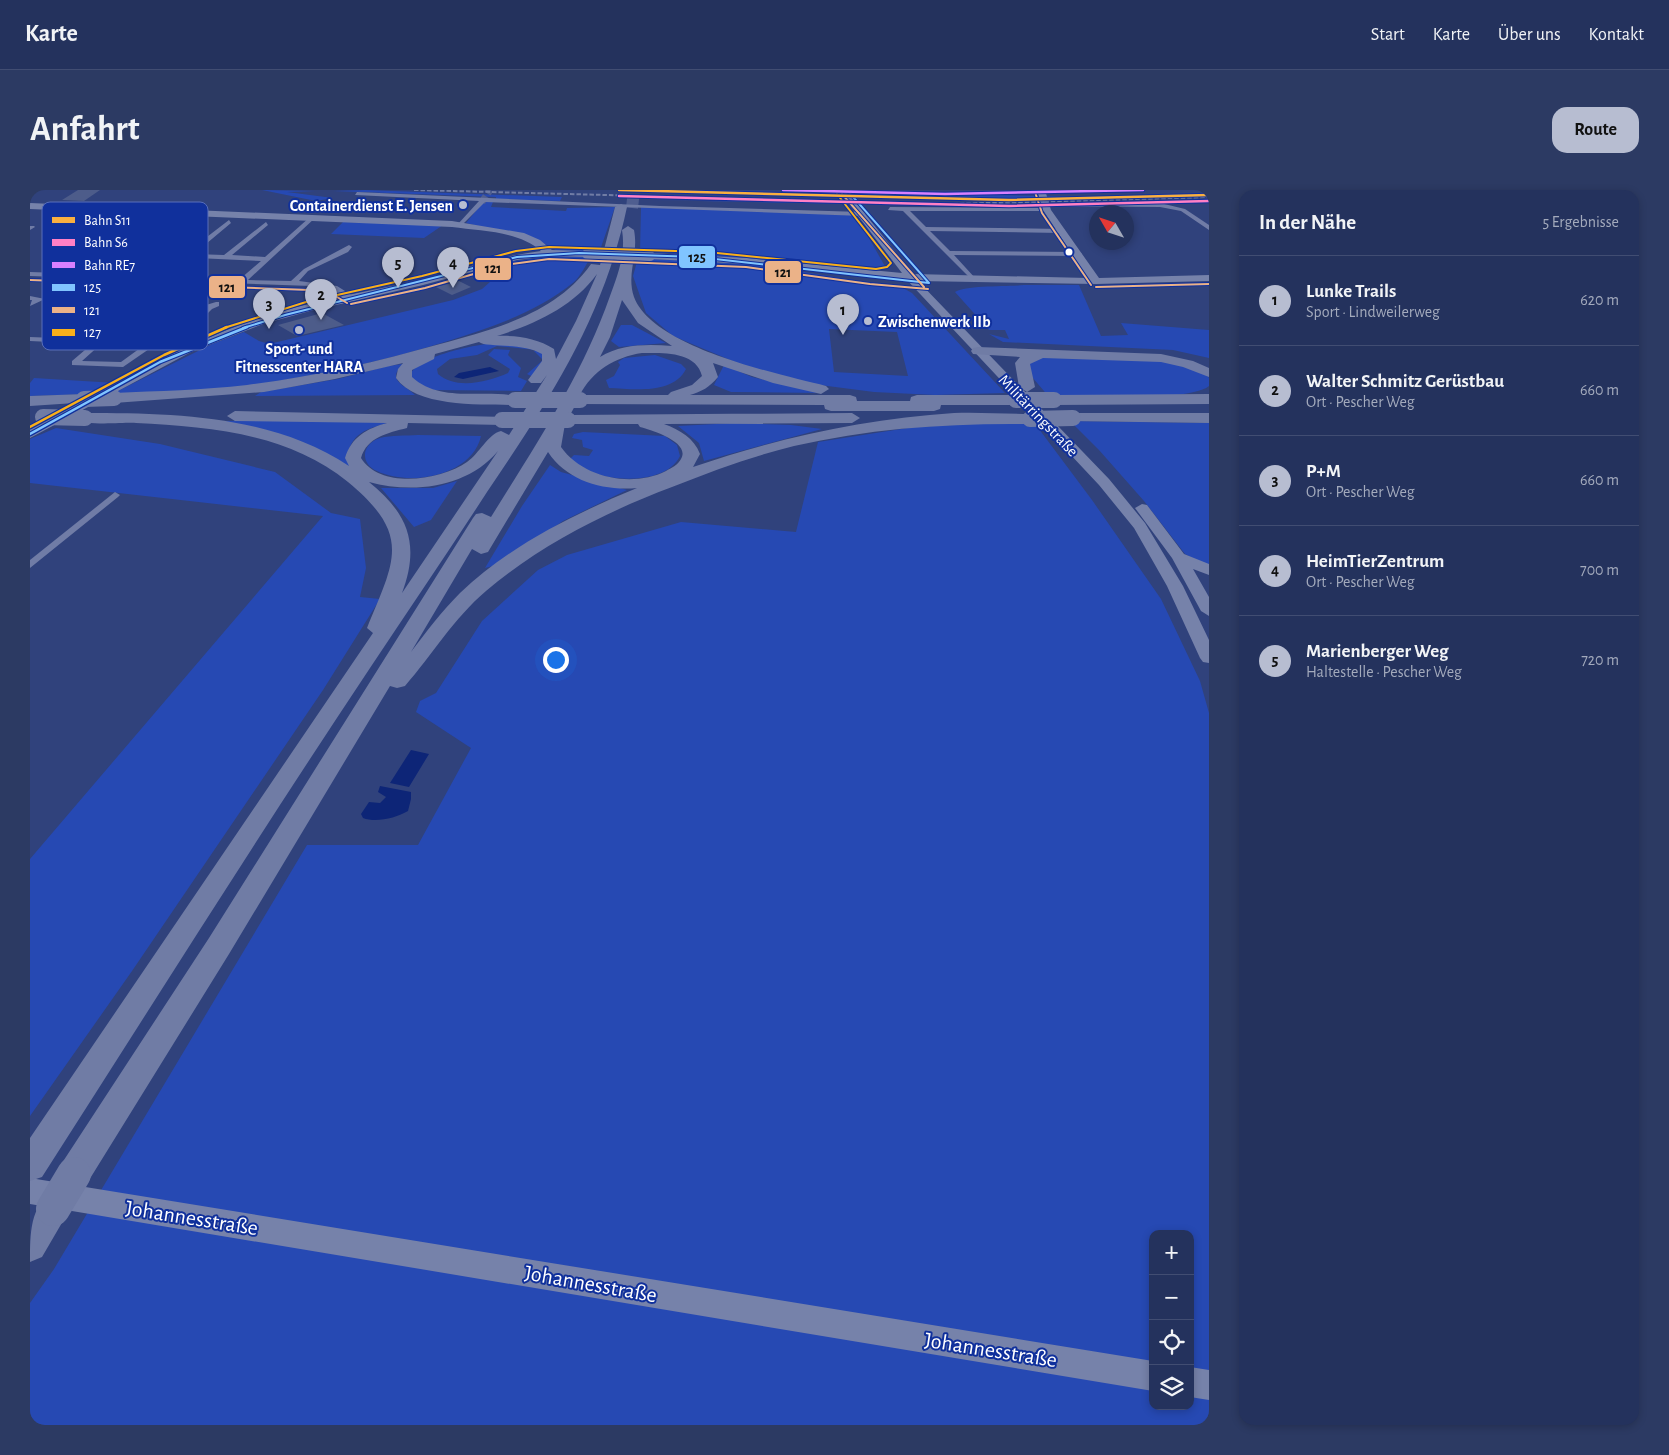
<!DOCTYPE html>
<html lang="de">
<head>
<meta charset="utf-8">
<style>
  body { margin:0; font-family:"Alegreya Sans",sans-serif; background:#2c3a63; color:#f1f3f6 }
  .controls { position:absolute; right:15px; bottom:15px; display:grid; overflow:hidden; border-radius:10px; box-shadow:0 2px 8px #0003 }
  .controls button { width:45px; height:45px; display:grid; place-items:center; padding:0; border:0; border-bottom:1px solid #414d72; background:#24325d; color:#f1f3f6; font:25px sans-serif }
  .compass { position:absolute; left:1059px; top:15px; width:45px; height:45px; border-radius:50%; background:#24325d; box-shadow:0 2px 8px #0003; rotate:309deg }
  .you { position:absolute; left:525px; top:469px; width:18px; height:18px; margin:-12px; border:4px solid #fff; border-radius:50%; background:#1a73e8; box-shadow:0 0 0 8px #1a73e833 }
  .badge { display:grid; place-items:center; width:32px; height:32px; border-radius:50%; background:#b7bdd1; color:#111; font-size:16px; font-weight:700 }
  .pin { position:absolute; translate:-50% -41px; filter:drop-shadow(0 1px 2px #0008) }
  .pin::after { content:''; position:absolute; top:26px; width:18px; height:15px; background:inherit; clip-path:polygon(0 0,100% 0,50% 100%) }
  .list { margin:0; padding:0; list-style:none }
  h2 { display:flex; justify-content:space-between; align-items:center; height:65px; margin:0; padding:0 20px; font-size:21px }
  h2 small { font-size:16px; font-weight:400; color:#a3aabc }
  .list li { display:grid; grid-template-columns:32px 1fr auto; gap:15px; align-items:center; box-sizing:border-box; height:90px; padding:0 20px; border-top:1px solid #414d72 }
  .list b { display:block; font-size:19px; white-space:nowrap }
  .list p { margin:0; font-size:16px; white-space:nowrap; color:#a3aabc }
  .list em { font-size:16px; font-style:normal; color:#a3aabc }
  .icon { flex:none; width:28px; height:28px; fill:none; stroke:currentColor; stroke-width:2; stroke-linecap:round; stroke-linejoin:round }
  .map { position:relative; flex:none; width:1179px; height:1235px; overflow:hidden; border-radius:15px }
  header { display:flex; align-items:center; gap:30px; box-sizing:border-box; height:70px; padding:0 25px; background:#24325d; border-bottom:1px solid #414d72 }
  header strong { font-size:24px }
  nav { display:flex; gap:28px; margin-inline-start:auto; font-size:18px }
  .intro { display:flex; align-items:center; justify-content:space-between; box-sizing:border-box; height:120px; padding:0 30px }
  h1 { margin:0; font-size:35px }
  .button { padding:12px 22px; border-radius:15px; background:#b7bdd1; color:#111; font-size:18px; font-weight:700 }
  main { display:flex; gap:30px; padding:0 30px }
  aside { flex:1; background:#24325d; border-radius:15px; box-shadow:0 2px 8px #0003 }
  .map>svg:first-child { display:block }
  .green { fill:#2649b3; fill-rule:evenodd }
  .water { fill:#0d2577 }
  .building { fill:#4d5c8a }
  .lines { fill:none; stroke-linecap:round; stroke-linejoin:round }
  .street-tunnel { stroke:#4f5e90; stroke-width:7; stroke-dasharray:7 3; stroke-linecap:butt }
  .highway-tunnel { stroke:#4f5e90; stroke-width:12; stroke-dasharray:12 6; stroke-linecap:butt }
  .street { fill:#707ca6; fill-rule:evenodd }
  .secondary { fill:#7682aa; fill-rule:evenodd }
  .highway { fill:#707ca5; fill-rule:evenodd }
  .rail { stroke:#707ca5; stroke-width:2; stroke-dasharray:4.5 2; stroke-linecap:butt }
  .secondary-bridge { stroke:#7682aa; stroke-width:10 }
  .highway-bridge-far1 { stroke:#707ca5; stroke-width:16 }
  .highway-bridge { stroke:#707ca5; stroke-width:34 }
  .bus-1-far1-casing { stroke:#10309c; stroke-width:4 }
  .bus-1-casing { stroke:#10309c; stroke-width:5 }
  .bus-2-casing { stroke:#10309c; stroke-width:4 }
  .bus-3-far1-casing { stroke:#10309c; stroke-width:4 }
  .bus-3-casing { stroke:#10309c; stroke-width:5 }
  .bus-1-far1 { stroke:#80c4ff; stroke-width:2 }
  .bus-1 { stroke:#80c4ff; stroke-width:2.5 }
  .bus-2 { stroke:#ebb288; stroke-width:2 }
  .bus-3-far1 { stroke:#f9af1a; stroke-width:2 }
  .bus-3 { stroke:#f9af1a; stroke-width:2.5 }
  .rail-1-casing { stroke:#10309c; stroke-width:4.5 }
  .rail-2-casing { stroke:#10309c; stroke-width:4.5 }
  .rail-3-casing { stroke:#10309c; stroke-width:4.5 }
  .rail-1 { stroke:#f9af40; stroke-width:2.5 }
  .rail-2 { stroke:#ff80c5; stroke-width:2.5 }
  .rail-3 { stroke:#d880ff; stroke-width:2.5 }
  .poi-dot { fill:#b7bdd1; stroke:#10309c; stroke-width:2 }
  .bus-dot { fill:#fff; stroke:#10309c; stroke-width:2 }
  .labels { text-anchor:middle; stroke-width:4; stroke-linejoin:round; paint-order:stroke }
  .far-poi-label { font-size:16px; font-weight:bold; fill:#fff; stroke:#10309c; text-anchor:end }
  .far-street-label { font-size:16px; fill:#fff; stroke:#10309c }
  .near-street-label { font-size:22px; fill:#fff; stroke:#10309c }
  .key { fill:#10309c; stroke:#586eba; stroke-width:1 }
  .key-label { font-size:14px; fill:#fff }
  .line-badge { stroke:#10309c; stroke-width:2 }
  .pale-badge-label { font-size:14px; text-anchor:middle; font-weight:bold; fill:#111 }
</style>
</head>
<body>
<header>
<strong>Karte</strong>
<nav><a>Start</a><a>Karte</a><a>Über uns</a><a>Kontakt</a></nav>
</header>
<div class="intro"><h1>Anfahrt</h1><a class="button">Route</a></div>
<main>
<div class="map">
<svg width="1179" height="1235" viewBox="0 0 1179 1235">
  <rect width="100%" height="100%" fill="#30427c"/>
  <!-- green -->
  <path class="green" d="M232,0L286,1L257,2L303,8L286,11Z
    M335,0L532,7L530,11L466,9V7L303,1Z
    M635,0L810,3L812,5Z
    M824,3L1080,7L978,9L826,5Z
    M617,10L820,13L821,14Z
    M454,11L463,12L461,17L536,21L537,18L585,17L569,63L527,61L510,51L436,33Z
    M611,17L824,25L828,29L856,78L852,80C771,76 691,64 610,62Z
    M313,32L413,35L394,48L301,44Z
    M525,66L561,67C556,74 551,86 544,92C507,122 463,137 418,151C344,174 269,190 192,199C156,203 119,202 82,204L182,154L214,142L229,151L239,154L423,110L452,99L468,85L447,80L476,72Z
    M608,68L730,75L873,98L882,103L975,203L905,205L844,202L782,194L712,175L643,146L616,123L603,86ZM799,139L867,142L878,186L804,182Z
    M994,95H1049L1071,146L1098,145L1091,133L1179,140V168L1143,160L973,152L959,144L979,149L975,140H959L925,102C935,95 978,97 994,95Z
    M591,135H602L636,153L589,157L581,151Z
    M463,153C480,152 501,151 515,164L514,169L505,185L501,186L497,184L513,170L504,161L507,160L467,156L447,165L420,169L407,179L408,184C426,200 458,192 478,183L480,179L458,165L464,159L480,160L478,165L491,178L488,187L497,191L491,201L404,200L392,197L380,188C380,167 445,155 463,153Z
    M625,165L651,174L656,179C643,205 603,199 579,198L576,190L584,186L590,175L588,172L594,168Z
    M1009,166L1136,171L1176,184L1179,188V196C1160,212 1050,207 1020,208L1002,187L997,171Z
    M373,174C356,191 374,194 385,205L225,206L231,202L308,189L358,176Z
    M694,175L722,187L791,203L701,202L684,195Z
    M4,188L86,193L64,204L0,206V193Z
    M206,227L361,232C337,239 320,242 317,270L324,281L261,248L223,237L186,231H204Z
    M1003,231L1062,310L1131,409L1170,491L1179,523V1235H0V1113L24,1079L277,655H388L441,558L386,522L390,511L406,503L452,431L508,380L537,365L651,332L766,342L788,252L884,237ZM1123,1044H1160V1216H1123Z
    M1040,231L1179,233V377L1155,364L1114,311L1069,260Z
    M705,233L761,235L792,239L674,271L669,253L648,236Z
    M26,238L130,254L245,282L301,323L330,329L336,378L330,407L350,409L293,500L102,781L0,926V669L293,326L0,293V249Z
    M553,242L635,246L647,255L650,266C637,293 588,292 563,283C555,280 547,274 540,269L544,265L559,266L563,260L553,257L552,250L542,248L544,244Z
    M388,245L451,246C442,286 380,297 347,281C330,274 331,254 350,248C361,245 376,246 388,245Z
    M520,275L531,282L597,300L533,331L471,374L455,378L492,316Z
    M427,291L401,330L384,337L351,298H403Z"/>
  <!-- water -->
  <path class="water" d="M460,177L469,181L433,189L424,187L429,183Z
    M381,560L399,564L379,597L360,593Z
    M350,596L381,602V609L378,621C366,628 346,633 333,628L331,624L339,612L350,613L356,607L348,602Z"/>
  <!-- building -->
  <path class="building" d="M48,0H70L54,11L32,10Z
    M429,91L441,97L422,105L406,97Z
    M292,123L314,135L267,146L248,135Z"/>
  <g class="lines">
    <!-- street-tunnel -->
    <path class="street-tunnel" d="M452,12L460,0"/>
    <!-- highway-tunnel -->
    <path class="highway-tunnel" d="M602,18L604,0"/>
    <!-- street -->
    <path class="street" d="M327,2L630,16L832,22L835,24L832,26L455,12L430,37L428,34L449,11L325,5Z
      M1015,13H1130L1155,19L1179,35V40L1151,21L1130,17L1013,16Z
      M860,17L1017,18L1019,21H880L896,37L1032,39L1035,41L1032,43L900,41L920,61L1049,62L1052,64L1049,66L924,65L946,89L944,92L873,21L858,20Z
      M280,27L285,28L218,90L261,91L274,79L319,55L322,57L318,62L278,81L269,91L307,96L323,106V110H317L302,100L281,96L0,86V82L210,89L231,71L80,64L77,62L124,28L129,29L87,60L117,62L164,28L166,31L125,62L156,63L199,30L201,33L164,64L194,65L236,32L238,35L202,65L235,67Z
      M0,36H4L5,37L0,40Z
      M0,106L15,109L0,116L2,110H0Z
      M186,112H189V116L182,119L145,156L160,158V162L122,157L93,177L42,175V171L62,154L0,151V147L51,149L84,119L98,113L102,115L101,117L90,123L60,149L121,152L138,155L176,115ZM71,154L113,156L91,172L52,171Z
      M85,302L90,305L88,307L0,378V370Z"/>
    <!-- secondary -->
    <path class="secondary" d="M808,0H816L883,84L1058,88L1013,20L1007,0H1015L1021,20L1069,88L1179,85V91L1066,94L888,91L1079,289L1115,333L1153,396L1179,450V473L1173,472L1170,468L1137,396L1104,338L1069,295L877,90L717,74L620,69L615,66L620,63L717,68L872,83Z
      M0,13L422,31L494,43L510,50L522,60L557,61L562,64L557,67L519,66L487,70L393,95L280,121L233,134L161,162L0,248V239C74,200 146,157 224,130C278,111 335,102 390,90C430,80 470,66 511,61C489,41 451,41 422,37L0,19Z
      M1112,314L1117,315L1154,364L1179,374V385L1163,379L1179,407V426L1171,421L1142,368L1105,318Z
      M0,988L1123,1171V1201L0,1014Z
      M1160,1177L1179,1180V1210L1160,1207Z"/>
    <!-- highway -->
    <path class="highway" d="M591,14L597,17C573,129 520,209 457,302C419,361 379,419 340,478C228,646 121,817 12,987L0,991V948L343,443L337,438C365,370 382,345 318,292C258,243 180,237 106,233C94,232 53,237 47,228L55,223C144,223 242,225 319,276L315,268C321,247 338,238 357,233L205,231L197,226L205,221L478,227L480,230L472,235L378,233L377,238C358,243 337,247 331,268C351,300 411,290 437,272C449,264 458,244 471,241L479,245L517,185L511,193H501L498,190L512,171V164C493,152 456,158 449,152L405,164L404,169L382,180V187C411,214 455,198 491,207L493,210L485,215C452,214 387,218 366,188L368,179L373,173L305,189L234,202L84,213L76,208L84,203C128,201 173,200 217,195C282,187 346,172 410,154C464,139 526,124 561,74L570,75L585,17ZM567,84L546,131L526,169L524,159C507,148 487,145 467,146C505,134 543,117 567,84ZM468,261L372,403C390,355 379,324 339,292C383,304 437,298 468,261Z
      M598,36L604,40C609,66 596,83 604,107C623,158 749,184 796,196L799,199L791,204L743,193L683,173L688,187C680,197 671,202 660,205H820L826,207L827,211H880L881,207L887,205H986L994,210L986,215H911L910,219L904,221H801L795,219L794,215L546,214L540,225L822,223L830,228L822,233L634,234C650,240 664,248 670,264L663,277C747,248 835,229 924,223C949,222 975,224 1000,224L1008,229L1000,234C921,233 841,238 764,256C723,266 682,281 642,297C576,322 510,355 456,401C424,428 402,465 375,496L367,498L360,496L199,764L56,995L44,1000L32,995L27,984L32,973L179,748L443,328L446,324L452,323L461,327C505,256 552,186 580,106C588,84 596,64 592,40ZM592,110L608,133L642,156C617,154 591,154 570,167L580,147ZM612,163C633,163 666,161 672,186L662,195L641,202L638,205H550C562,181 585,167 612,163ZM535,234H608L610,237C621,240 661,252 651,269C648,275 641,278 636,281C602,298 553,288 531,257ZM518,262C537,291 573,301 607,298C544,324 479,356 430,403C412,421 396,442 381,462L442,359L451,364L458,362Z
      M948,157L1131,164L1163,171L1179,178V187L1153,177L1131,172L1013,168L1000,174L1005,197L997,202L989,197L985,173L990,167L943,164L941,161L943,158Z
      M54,204L60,206L62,209L60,212L0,216V206Z
      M1179,204V214L1024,215L1016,210L1024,205Z
      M1043,223H1179V233L1037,231L1035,228L1037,225Z
      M23,1003L35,1007L40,1019L12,1067L0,1072C0,1044 0,1015 23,1003Z"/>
    <!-- rail -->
    <path class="rail" d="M384,0L920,14L1179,7"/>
    <!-- secondary-bridge -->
    <path class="secondary-bridge" d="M557,64L620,66"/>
    <!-- highway-bridge-far1 -->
    <path class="highway-bridge-far1" d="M54,209L84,208
      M485,210H550
      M986,210H1024
      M13,227L55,228
      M1000,229L1043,228
      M472,230H538"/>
    <!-- highway-bridge -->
    <path class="highway-bridge" d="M23,1019L44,984"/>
    <!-- bus-1-far1 casing -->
    <g class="bus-1-far1-casing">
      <path id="bus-1-far1" d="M817,0L899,93
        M213,138L255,125L487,67L549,63L667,67L899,93"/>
    </g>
    <!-- bus-1 casing -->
    <g class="bus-1-casing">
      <path id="bus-1" d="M0,244L130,172L217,137"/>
    </g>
    <!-- bus-2 casing -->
    <g class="bus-2-casing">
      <path id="bus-2" d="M1005,2L1012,23L1061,95
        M812,4L894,97
        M0,90L280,100L302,104L317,113
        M1066,97L1179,94
        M321,114L395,98L475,75L519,69L716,77L840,94L898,99"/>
    </g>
    <!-- bus-3-far1 casing -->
    <g class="bus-3-far1-casing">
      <path id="bus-3-far1" d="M194,138L276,112L392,86L486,61L519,57L677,62L846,79L857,77L861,73L807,4"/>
    </g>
    <!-- bus-3 casing -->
    <g class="bus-3-casing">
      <path id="bus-3" d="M0,237L134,165L197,137"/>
    </g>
    <!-- bus-1-far1 -->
    <use href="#bus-1-far1" class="bus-1-far1"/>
    <!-- bus-1 -->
    <use href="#bus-1" class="bus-1"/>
    <!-- bus-2 -->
    <use href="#bus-2" class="bus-2"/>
    <!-- bus-3-far1 -->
    <use href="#bus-3-far1" class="bus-3-far1"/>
    <!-- bus-3 -->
    <use href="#bus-3" class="bus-3"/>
    <!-- rail-1 casing -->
    <g class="rail-1-casing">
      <path id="rail-1" d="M589,0L979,10L1179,5"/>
    </g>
    <!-- rail-2 casing -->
    <g class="rail-2-casing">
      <path id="rail-2" d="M589,6L979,16L1179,11"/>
    </g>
    <!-- rail-3 casing -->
    <g class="rail-3-casing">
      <path id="rail-3" d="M753,0L915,4L1113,0"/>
    </g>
    <!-- rail-1 -->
    <use href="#rail-1" class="rail-1"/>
    <!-- rail-2 -->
    <use href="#rail-2" class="rail-2"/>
    <!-- rail-3 -->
    <use href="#rail-3" class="rail-3"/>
  </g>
  <!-- markers -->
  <g class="poi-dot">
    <circle cx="433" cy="15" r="5"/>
    <circle cx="838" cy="131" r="5"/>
    <circle cx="269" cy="140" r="5"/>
  </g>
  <circle class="bus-dot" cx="1039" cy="62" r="4.5"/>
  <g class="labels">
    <!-- far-poi labels -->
    <g class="far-poi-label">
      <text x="423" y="21">Containerdienst E. Jensen</text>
      <text x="848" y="137" text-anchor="start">Zwischenwerk IIb</text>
      <text x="269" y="164" text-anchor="middle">Sport- und<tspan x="269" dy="18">Fitnesscenter HARA</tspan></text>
    </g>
    <!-- far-street labels -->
    <g class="far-street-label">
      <text transform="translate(1009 225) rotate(46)" y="6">Militärringstraße</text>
    </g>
    <!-- near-street labels -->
    <g class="near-street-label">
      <text transform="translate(162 1027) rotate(9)" y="8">Johannesstraße</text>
      <text transform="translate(561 1093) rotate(10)" y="8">Johannesstraße</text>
      <text transform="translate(961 1159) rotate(9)" y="8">Johannesstraße</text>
    </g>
  </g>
  <!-- legend -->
  <rect x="12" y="12" width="166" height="148" rx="8" class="key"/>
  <rect x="22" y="27" width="23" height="6" fill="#f9af40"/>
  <rect x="22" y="49" width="23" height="7" fill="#ff80c5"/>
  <rect x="22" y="72" width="23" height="6" fill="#d880ff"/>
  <rect x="22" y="94" width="23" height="7" fill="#80c4ff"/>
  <rect x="22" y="117" width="23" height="6" fill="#ebb288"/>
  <rect x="22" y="139" width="23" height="7" fill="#f9af1a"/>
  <g class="key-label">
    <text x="54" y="35">Bahn S11</text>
    <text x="54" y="57">Bahn S6</text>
    <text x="54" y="80">Bahn RE7</text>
    <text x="54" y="102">125</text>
    <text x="54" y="125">121</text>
    <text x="54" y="147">127</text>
  </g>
  <g class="line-badge">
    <rect x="648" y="55" width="38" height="24" rx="5" fill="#80c4ff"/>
    <rect x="444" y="67" width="38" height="24" rx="5" fill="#ebb288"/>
    <rect x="734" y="70" width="38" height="24" rx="5" fill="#ebb288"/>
    <rect x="178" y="85" width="38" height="24" rx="5" fill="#ebb288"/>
  </g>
  <g class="pale-badge-label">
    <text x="667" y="72">125</text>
    <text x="463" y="83">121</text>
    <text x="753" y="87">121</text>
    <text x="197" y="102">121</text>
  </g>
</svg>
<div class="controls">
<button>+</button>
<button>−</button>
<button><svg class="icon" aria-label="locate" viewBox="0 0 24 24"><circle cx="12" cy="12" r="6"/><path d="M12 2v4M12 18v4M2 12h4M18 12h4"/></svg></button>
<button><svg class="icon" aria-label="layers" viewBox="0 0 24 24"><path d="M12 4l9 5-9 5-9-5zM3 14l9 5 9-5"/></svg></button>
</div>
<svg class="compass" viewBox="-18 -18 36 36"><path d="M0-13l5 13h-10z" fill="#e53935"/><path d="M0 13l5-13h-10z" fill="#a3aabc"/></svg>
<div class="you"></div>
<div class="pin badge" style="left:813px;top:145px">1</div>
<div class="pin badge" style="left:291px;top:130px">2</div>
<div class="pin badge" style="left:239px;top:139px">3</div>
<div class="pin badge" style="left:423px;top:98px">4</div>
<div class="pin badge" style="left:368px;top:98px">5</div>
</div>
<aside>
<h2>In der Nähe<small>5 Ergebnisse</small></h2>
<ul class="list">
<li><span class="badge">1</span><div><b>Lunke Trails</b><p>Sport · Lindweilerweg</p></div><em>620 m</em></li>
<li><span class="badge">2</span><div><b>Walter Schmitz Gerüstbau</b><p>Ort · Pescher Weg</p></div><em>660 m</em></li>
<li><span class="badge">3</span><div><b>P+M</b><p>Ort · Pescher Weg</p></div><em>660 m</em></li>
<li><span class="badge">4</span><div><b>HeimTierZentrum</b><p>Ort · Pescher Weg</p></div><em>700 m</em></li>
<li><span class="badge">5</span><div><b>Marienberger Weg</b><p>Haltestelle · Pescher Weg</p></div><em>720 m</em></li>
</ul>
</aside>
</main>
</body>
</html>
